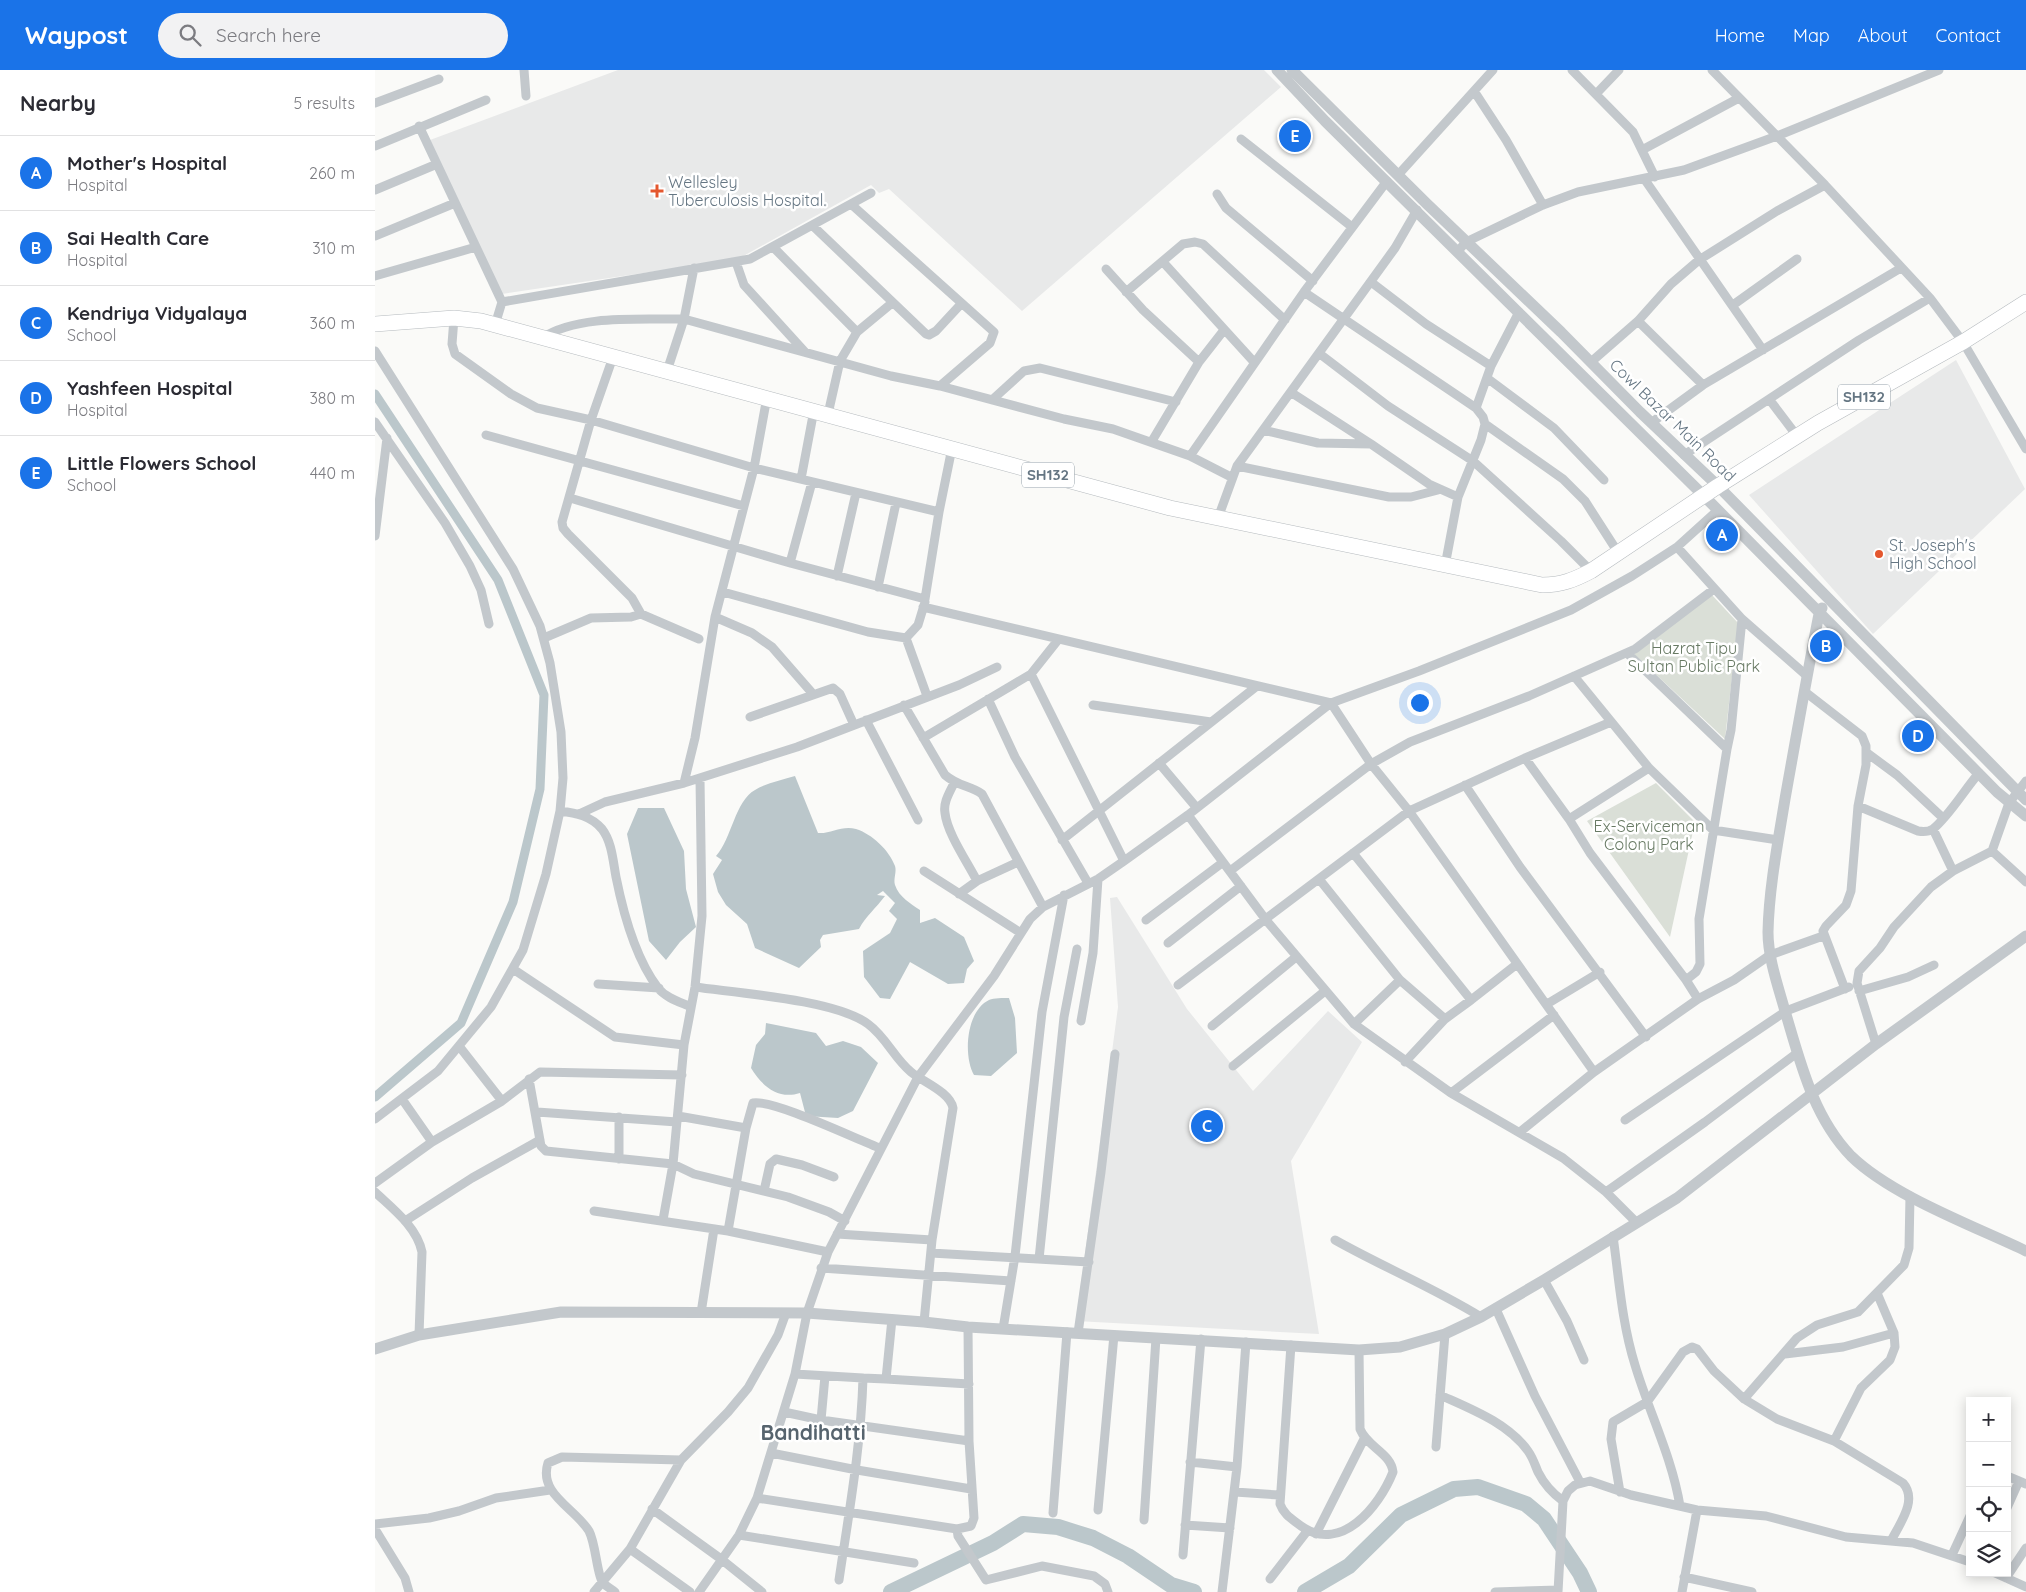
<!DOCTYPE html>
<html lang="en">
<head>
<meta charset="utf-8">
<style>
  body { margin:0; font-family:Quicksand,sans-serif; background:#f2f2f3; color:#2b2b33 }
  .controls { position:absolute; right:15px; bottom:15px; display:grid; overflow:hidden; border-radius:0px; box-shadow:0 2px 12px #0003 }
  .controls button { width:45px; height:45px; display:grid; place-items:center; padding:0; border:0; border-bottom:1px solid #e1e1e2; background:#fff; color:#2b2b33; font:25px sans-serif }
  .you { position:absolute; left:1044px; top:632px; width:18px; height:18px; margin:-12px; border:4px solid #fff; border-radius:50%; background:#1a73e8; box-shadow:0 0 0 8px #1a73e833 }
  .badge { display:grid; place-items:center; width:32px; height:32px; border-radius:50%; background:#1a73e8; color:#fff; font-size:16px; font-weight:700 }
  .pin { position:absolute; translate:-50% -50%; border:2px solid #fff; box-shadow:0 1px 5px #0006 }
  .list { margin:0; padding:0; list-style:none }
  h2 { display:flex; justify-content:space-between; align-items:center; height:65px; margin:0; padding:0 20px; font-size:21px }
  h2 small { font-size:16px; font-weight:400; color:#7c7c81 }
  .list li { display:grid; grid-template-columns:32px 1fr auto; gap:15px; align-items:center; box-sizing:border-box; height:75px; padding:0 20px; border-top:1px solid #e1e1e2 }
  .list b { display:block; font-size:19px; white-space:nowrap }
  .list p { margin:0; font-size:16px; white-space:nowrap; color:#7c7c81 }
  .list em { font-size:16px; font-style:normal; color:#7c7c81 }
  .icon { flex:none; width:28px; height:28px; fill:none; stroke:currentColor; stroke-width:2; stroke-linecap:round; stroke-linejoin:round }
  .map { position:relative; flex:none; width:1651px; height:1522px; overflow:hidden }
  header { display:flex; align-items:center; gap:30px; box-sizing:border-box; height:70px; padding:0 25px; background:#1a73e8; color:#fff }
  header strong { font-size:24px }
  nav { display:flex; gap:28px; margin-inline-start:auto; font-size:18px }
  .search { width:350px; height:45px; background:#f2f2f3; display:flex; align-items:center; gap:12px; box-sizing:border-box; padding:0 18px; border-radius:28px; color:#7c7c81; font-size:19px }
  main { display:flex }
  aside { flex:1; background:#fff }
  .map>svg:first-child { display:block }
  .built { fill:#e8e9e9 }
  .green { fill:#dadfd7 }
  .water { fill:#bbc7cb }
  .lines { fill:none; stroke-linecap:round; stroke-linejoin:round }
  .canal { stroke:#bbc7cb; stroke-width:9 }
  .river { stroke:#bbc7cb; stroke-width:16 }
  .primary-casing { stroke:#b5babe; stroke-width:16 }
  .minor { stroke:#c3c8cc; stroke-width:9 }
  .tertiary { stroke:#c3c8cc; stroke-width:11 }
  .primary { stroke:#fff; stroke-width:15 }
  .poi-dot { fill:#e4572e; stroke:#fff; stroke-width:2 }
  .labels { text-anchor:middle; stroke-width:5; stroke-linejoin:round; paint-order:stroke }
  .shield { fill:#fff; stroke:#939fa8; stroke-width:1 }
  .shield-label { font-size:15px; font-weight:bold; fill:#657683 }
  .poi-label { font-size:16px; fill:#657683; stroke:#fff; text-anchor:start }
  .street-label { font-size:16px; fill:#657683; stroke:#fff }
  .park-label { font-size:16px; fill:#687a64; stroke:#fff }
  .district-label { font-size:21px; font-weight:bold; fill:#57646e; stroke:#fff }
</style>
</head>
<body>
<header>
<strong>Waypost</strong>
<div class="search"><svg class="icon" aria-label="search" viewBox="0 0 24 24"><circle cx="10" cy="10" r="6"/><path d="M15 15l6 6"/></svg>Search here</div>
<nav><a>Home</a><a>Map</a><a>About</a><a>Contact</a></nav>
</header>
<main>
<aside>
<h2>Nearby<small>5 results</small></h2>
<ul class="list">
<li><span class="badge">A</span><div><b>Mother's Hospital</b><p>Hospital</p></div><em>260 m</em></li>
<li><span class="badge">B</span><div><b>Sai Health Care</b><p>Hospital</p></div><em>310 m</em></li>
<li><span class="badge">C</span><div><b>Kendriya Vidyalaya</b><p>School</p></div><em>360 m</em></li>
<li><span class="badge">D</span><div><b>Yashfeen Hospital</b><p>Hospital</p></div><em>380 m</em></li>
<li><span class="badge">E</span><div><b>Little Flowers School</b><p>School</p></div><em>440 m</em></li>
</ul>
</aside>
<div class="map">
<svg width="1651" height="1522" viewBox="0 0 1651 1522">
  <rect width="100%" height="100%" fill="#fafaf8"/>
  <!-- built -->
  <path class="built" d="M243,0H889L906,17L647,241L514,119L504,123L496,115L363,189L127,224L55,70Z
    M1581,290L1650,419L1498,564L1374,425Z
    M742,827L812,939L878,1021L953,941L987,972L916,1091L944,1264L701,1251L743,937L735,828Z"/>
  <!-- green -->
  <path class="green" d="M1337,525L1363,553L1350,669L1259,584Z
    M1281,713L1320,752L1295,867L1212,751Z"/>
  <!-- water -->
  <path class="water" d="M420,706L443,763C456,764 467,755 481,759C497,764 514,780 520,796C522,802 518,809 520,815C524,827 536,834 545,840V853L560,848L589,867L599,891L592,899L589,913L573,914L535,892L515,929L505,928L489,907L488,881L515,863L522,849L514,841L520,833L508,821L502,825L510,826C501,838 491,846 484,859L448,865L445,870L446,877L424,898L380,878L372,854L351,835L343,822L338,804L347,790L341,786C357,768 360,731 380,720C391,713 407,710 420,706Z
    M263,738H289L309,781L311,819L321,857L305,872L291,890L274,871L252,764Z
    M634,928L640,948L642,983L616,1006L599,1005C588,986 591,941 614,930C619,928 628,928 634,928Z
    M391,953L441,963L451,976L468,971L486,977L503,993L478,1041L463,1048L431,1046L425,1023C403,1030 387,1016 376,998L381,975L390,964Z"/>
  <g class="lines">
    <!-- canal -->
    <path class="canal" d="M0,324L123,510L169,625L165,719L138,832L86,953L0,1027"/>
    <!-- river -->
    <path class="river" d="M516,1522L618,1473L648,1454L683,1457L718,1468L753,1486L796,1515L819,1522
      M930,1522L974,1496L1026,1445L1079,1419L1103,1417L1151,1434L1169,1449L1205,1503L1214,1522"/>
    <!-- primary casing -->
    <g class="primary-casing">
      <path id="primary" d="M0,254L79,248L106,251L795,438L1167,515C1186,515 1199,510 1216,501L1343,416L1443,353L1588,272L1651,232"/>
    </g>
    <!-- minor -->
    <path class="minor" d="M149,0L151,26
      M1197,0L1258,62L1280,107
      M1337,0L1450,115L1555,228L1588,272L1651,379
      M1099,21L1131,70L1168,135
      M1221,24L1244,0
      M0,33L64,9
      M44,56L127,232L120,255
      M866,69L977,157
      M0,76L111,30
      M1267,80L1364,28
      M1023,105L1118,0
      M1270,110L1388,280
      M0,120L62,94
      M842,124L851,138L938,211
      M477,135L619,262L615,273L565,316
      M438,156L551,264L554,265L561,261L586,234
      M0,166L80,133
      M399,178L482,262
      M1083,181L1091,172L1168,135L1203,122L1309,100L1402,66L1564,0
      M361,192L369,215L430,282
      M788,192L879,292
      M319,198L309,249L516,306L565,316L689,349L738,359L815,386L856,407
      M731,199L768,240L824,292
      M0,206L101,177
      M996,212L1051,254L1116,296
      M751,222L808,174L820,172L828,174L910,250
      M929,222L1101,338L1108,347L1110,354L1106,370L1083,427L1070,496
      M127,232L375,189L496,123
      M1358,235L1422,189
      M79,248L77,274L80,284L136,324L162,338L216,350L379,398L564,442
      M1263,251L1328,315
      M167,268C203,244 267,250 309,249L292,301
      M0,281L138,499L165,556L175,593L186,662L188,708L185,741L171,804L148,880L116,937L63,1001L0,1049
      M945,284L1013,336L1098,391L1186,471L1216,501
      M238,287L216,350L187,452L188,458L193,464L257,528L266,544
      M1216,292L1263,251L1296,214L1324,190L1402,141L1450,115
      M1112,308L1179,358L1229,410
      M917,323L996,374L1054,414L1083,427
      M1394,329L1422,366
      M617,330L649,301L665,298L801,332
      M1101,338L1116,296L1144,242
      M453,344L465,291L482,262L517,233
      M0,352L70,453L95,496L106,520L114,554
      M1276,353L1328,315L1526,198
      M1110,354L1188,409L1210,431L1244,484
      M888,360L943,373L996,374
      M111,365L369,436
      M777,371L824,292L849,260
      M1309,385L1484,270L1555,228
      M815,386L929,222L1012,111
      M862,396L1014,427H1036L1063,420
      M426,409L439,340
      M195,428L415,493L550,529L564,442L577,378
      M843,448L862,396L1020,178L1042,140
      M0,466L12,368
      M1302,477L1367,549L1431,605
      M415,493L437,412
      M462,506L481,423
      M503,517L521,433
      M348,522L493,562L531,568L543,555L550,532
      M548,537L956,633L996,694L1034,741L1219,1002
      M340,547L377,563L397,577L438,624
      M169,568L216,548L256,547L266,544L324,569
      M531,568L552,626
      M1252,583L1352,679L1324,849L1325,894L1321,902L1311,910
      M656,604L749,791
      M1199,606L1274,698L1338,760L1403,770
      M1429,621L1487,666L1491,676V695L1483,736L1476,821L1471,835L1451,856L1448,861L1470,919
      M613,629L640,687L713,813
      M529,635L570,705C584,717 594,715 607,724L668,837
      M718,635L836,652
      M375,647L458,618L465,624L479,655
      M491,650L543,750
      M548,668L656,604L683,570
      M1352,679L1356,660L1367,549
      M1492,683L1522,705L1568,748
      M1150,688L1194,749L1215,783L1311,910L1323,929
      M784,693L821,737
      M309,713L320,668L340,547L379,398L392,327
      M579,713C575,722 568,732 570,743C572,763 593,793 602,811
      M1090,715L1145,797L1271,967
      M1483,736L1543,761C1548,762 1553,762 1558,759C1574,746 1590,719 1604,703
      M185,741C201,743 216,746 227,759C237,772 238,791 241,807C248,842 261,889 283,918C291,928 305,932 316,937
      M204,744L230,732L309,713L422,677L584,615L622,597
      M813,745L891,850L979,954L1076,1023L1188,1088L1231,1122L1261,1152
      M1194,749L1274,698
      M1558,759L1578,801
      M687,770L882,616
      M1617,781L1651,812
      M978,783L1096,930L1142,894
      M549,801L646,863
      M855,801L996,694L1035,672L1154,626L1260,579L1339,519
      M944,809L1025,910L1070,949
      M584,824L602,811L643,792
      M771,850L847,793
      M793,873L866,816
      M138,899L240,967L309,975
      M223,914L284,918
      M803,915L1034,741L1150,688L1236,652
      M320,917C363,923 461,930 493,954C511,967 519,988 536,1002C548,1012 575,1022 578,1038L557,1170L549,1252
      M1484,921L1533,907L1559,895
      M1172,934L1225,902
      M706,951L718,883L723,809
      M979,954L1025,910
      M837,956L921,887
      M1501,974L1482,913L1484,901L1505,878L1519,857L1556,817L1578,801L1617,781L1634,733L1651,711
      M84,976L127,1031
      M1030,992L1070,949L1096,930
      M858,996L950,921
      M154,1009L166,1076L171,1081L298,1094L319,1104L413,1127L454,1142L470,1151
      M1076,1023L1179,945
      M27,1029L57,1072
      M162,1042L302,1052
      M303,1046L371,1058
      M244,1047V1089
      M1250,1050L1411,941L1474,917
      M1145,1062L1219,1002L1323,929L1359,910L1395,885L1448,866
      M0,1113L57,1072L127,1031L165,1002L307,1005
      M389,1121L395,1094L401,1089L427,1095L459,1107
      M0,1122C18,1139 42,1157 47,1182L44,1265
      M1231,1122L1330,1052L1422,983
      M219,1141L353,1161L453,1182
      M288,1150L298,1094L309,975L320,917L327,846L325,709
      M30,1151L97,1108L165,1070
      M353,1161L371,1058L378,1033C398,1029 481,1069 505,1078
      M462,1164L557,1170
      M1238,1166C1244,1209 1247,1254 1260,1295C1274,1342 1297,1387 1305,1436
      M960,1170C1008,1197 1059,1218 1106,1247
      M556,1183L714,1192
      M664,1189L689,947L702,879
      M446,1198L636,1211
      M1169,1210L1192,1251L1209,1290
      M1121,1239L1160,1326L1205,1412
      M326,1243L339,1159
      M628,1259L640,1186L667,942L689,825
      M703,1263L726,1102L740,984
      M916,1275L905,1434C909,1445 917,1449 926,1456C966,1484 1004,1437 1018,1402C1016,1383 992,1377 985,1359L984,1280
      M1410,1284L1468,1277L1519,1263
      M420,1304L488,1308
      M511,1309L594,1314
      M1065,1325C1096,1339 1133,1353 1153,1381C1158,1388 1160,1395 1163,1402C1169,1414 1177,1423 1188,1431
      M1369,1329L1422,1268L1442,1255L1483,1242L1529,1195L1534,1178L1535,1126
      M409,1342L446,1350L594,1371
      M446,1350L450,1306
      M1459,1371L1486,1318L1515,1290L1520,1277L1519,1263L1502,1223
      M1061,1377L1070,1264
      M396,1383L482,1400L596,1419
      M815,1392L862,1397
      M1632,1406L1651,1414
      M860,1422L904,1425
      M1245,1422L1236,1369L1238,1352L1272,1332L1308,1282L1317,1277L1322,1279L1339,1301L1369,1329L1402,1349L1459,1371L1528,1413C1543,1430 1525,1453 1516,1471
      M382,1428L582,1459L596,1456L599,1448L594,1371L593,1257
      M1632,1438L1644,1411
      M277,1439L346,1489L387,1522
      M723,1440L739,1265
      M678,1443L692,1262
      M769,1450L781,1268
      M0,1454L54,1448L84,1441L121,1428L175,1420
      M810,1455L855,1458
      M0,1459L30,1508L34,1522
      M582,1459L583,1466L611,1510L667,1496L719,1506L730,1514L733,1522
      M941,1464L989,1369
      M364,1465L539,1493
      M255,1479L315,1522
      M808,1485L826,1269
      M1577,1485L1595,1446
      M1620,1503L1651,1517
      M1309,1507L1377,1522
      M1631,1508L1651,1478
      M895,1509L933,1460
      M464,1510C474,1442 486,1376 488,1308L511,1309L517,1249
      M219,1522L255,1479L306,1390L353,1342L373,1318L403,1265L411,1243
      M240,1522C236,1519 231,1516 228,1513C222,1506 221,1474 214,1461C200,1438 163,1424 173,1393L187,1387L306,1390
      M324,1522L364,1465L382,1428L420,1304L432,1243L453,1182L543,1007L619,906L655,849L668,837L723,809L749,791L813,745L956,633L1044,601L1196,540L1257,506L1302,477L1343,440
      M847,1522L862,1397L871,1272
      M1120,1522L1183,1520
      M1183,1522L1188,1431L1193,1421L1200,1415L1215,1411L1256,1425L1322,1440L1391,1446L1471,1467L1538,1473L1595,1492
      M1307,1522L1322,1440"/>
    <!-- tertiary -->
    <path class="tertiary" d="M902,0L950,51L1329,426L1622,722L1651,746
      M917,0L1052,134L1186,262L1265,342L1343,416L1651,730
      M1447,538L1444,544C1432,605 1421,667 1410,729C1403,772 1394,818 1393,862C1393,888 1403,916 1410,941C1425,991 1438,1047 1476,1086C1517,1126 1599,1156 1651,1181
      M0,1279L44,1265L186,1242L432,1243L549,1252L593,1257L984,1280L1025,1277L1070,1264L1106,1247L1169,1210L1302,1128L1501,974L1651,866"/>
    <!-- primary -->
    <use href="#primary" class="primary"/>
  </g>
  <!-- markers -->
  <g class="poi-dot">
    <path d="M279.5 113.5h5v5h5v5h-5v5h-5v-5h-5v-5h5z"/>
    <circle cx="1504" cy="484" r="5"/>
  </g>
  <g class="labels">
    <!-- shield labels -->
    <g class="shield">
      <rect x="1463" y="314.5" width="52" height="25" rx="4"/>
      <rect x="647" y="392.5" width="52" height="25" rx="4"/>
    </g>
    <g class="shield-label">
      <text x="1489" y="332">SH132</text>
      <text x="673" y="410">SH132</text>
    </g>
    <!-- poi labels -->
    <g class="poi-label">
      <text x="293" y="118">Wellesley<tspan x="293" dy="18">Tuberculosis Hospital.</tspan></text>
      <text x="1514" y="481">St. Joseph's<tspan x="1514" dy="18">High School</tspan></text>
    </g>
    <!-- street labels -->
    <g class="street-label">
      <text transform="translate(1298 350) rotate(44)" y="6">Cowl Bazar Main Road</text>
    </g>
    <!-- park labels -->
    <g class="park-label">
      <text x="1319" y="584">Hazrat Tipu<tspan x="1319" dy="18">Sultan Public Park</tspan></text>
      <text x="1274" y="762">Ex-Serviceman<tspan x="1274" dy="18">Colony Park</tspan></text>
    </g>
    <!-- district labels -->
    <g class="district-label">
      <text x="438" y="1370">Bandihatti</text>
    </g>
  </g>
</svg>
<div class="controls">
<button>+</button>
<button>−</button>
<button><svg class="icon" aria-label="locate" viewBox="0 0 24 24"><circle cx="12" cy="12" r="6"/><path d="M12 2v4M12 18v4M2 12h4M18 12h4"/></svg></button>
<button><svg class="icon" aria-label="layers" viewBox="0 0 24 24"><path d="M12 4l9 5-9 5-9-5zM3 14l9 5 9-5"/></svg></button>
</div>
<div class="you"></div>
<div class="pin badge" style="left:1347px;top:465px">A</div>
<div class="pin badge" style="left:1451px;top:576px">B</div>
<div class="pin badge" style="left:832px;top:1056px">C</div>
<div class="pin badge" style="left:1543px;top:666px">D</div>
<div class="pin badge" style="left:920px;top:66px">E</div>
</div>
</main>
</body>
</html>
